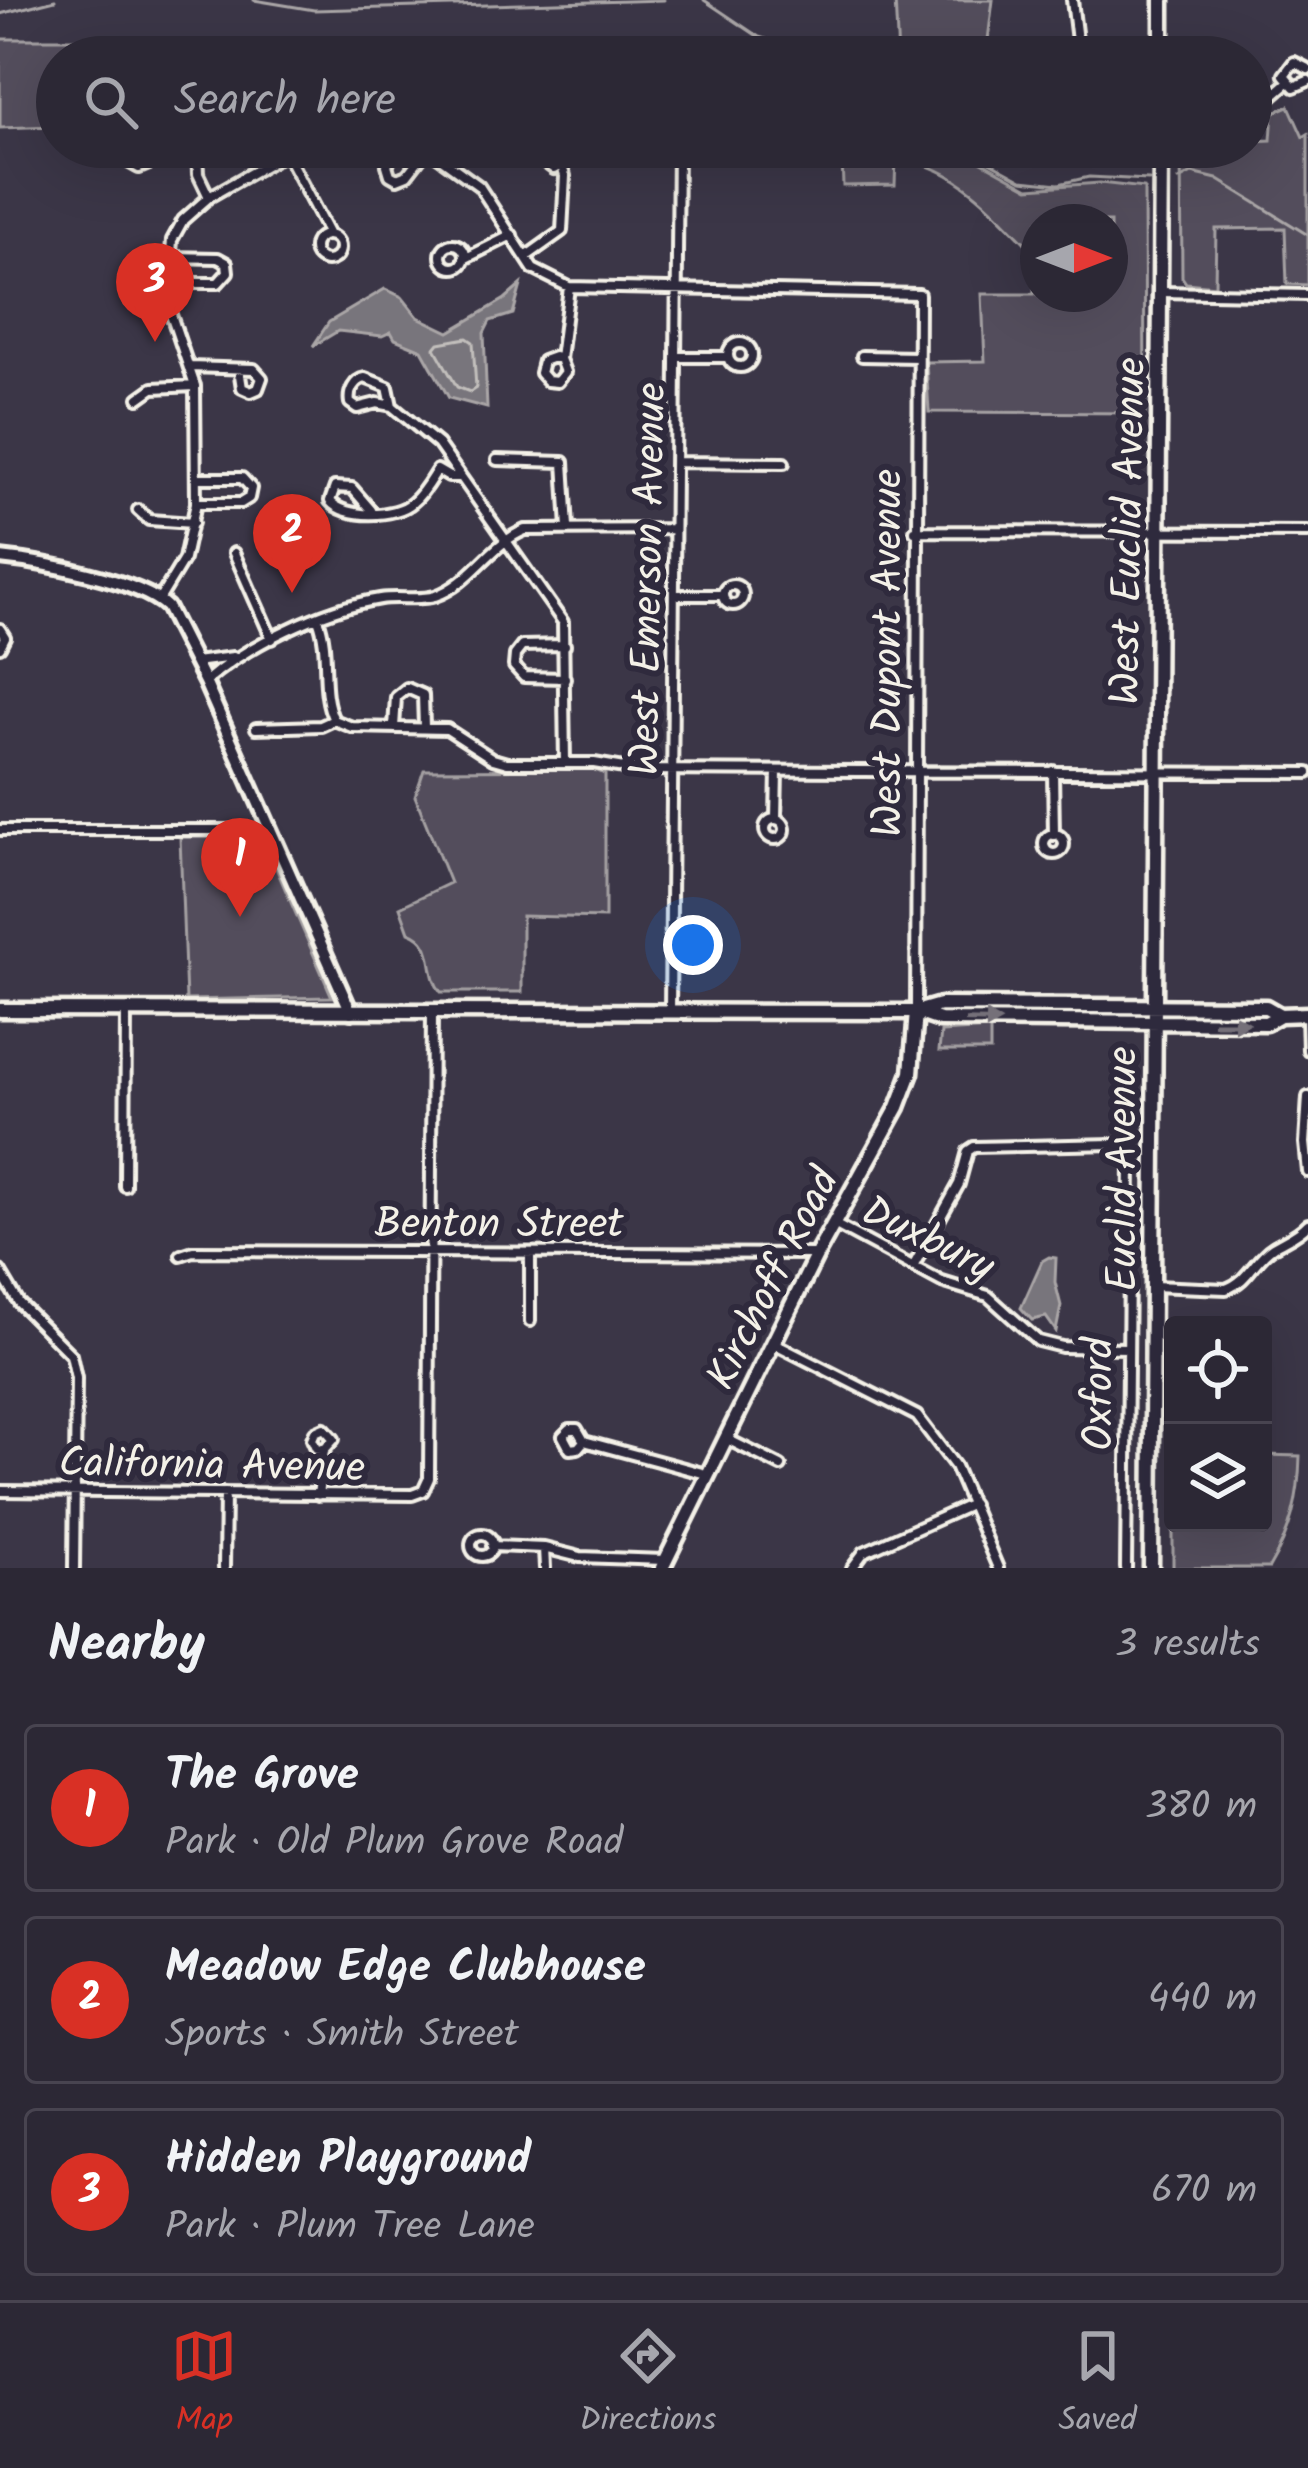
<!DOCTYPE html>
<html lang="en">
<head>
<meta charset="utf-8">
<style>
  body { margin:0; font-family:Kalam,sans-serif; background:#383441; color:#f1f3f6 }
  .controls { position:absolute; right:36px; bottom:36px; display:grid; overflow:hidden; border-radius:12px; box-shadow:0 12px 48px #0002 }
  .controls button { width:108px; height:108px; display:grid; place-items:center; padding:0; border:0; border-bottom:3px solid #484450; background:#2c2835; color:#f1f3f6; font:60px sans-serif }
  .compass { position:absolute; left:1020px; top:204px; width:108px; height:108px; border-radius:50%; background:#2c2835; box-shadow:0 12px 48px #0002; rotate:90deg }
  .you { position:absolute; left:693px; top:945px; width:42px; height:42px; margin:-30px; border:9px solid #fff; border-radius:50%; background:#1a73e8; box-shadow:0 0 0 18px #1a73e833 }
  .badge { display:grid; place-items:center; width:78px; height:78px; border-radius:50%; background:#d93025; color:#fff; font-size:39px; font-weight:700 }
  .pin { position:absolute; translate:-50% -99px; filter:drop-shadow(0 3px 6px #0008) }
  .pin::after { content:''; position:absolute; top:63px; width:42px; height:36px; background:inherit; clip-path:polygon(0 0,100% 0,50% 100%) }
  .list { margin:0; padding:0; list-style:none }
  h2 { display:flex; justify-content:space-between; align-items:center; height:156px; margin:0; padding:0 48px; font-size:51px }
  h2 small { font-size:39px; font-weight:400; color:#a6a6ad }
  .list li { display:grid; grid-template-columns:78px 1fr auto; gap:36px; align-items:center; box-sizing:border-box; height:168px; margin:0 24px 24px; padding:0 24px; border:3px solid #484450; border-radius:12px }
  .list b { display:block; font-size:45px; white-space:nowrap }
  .list p { margin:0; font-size:39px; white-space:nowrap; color:#a6a6ad }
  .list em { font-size:39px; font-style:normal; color:#a6a6ad }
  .icon { flex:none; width:66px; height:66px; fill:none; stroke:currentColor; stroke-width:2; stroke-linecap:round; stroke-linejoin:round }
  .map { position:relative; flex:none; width:1308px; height:1568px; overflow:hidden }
  .search { position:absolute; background:#2c2835; box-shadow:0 12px 48px #0002; left:36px; right:36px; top:36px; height:132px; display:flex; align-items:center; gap:30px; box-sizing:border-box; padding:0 42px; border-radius:66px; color:#a6a6ad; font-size:45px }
  .sheet { height:732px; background:#2c2835 }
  nav { display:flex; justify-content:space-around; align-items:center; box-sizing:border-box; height:168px; border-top:3px solid #484450; background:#2c2835; font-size:33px; color:#a6a6ad }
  nav a { display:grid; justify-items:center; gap:6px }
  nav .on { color:#d93025 }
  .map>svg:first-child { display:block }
  .green { fill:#534e5c; stroke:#a4a0a2; stroke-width:3; fill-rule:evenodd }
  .water { fill:#78747b; stroke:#aaa6a7; stroke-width:3 }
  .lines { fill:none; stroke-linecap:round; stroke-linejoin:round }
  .shore { stroke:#c2bfbc; stroke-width:3 }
  .stream { stroke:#aaa6a7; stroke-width:3 }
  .minor-casing { stroke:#f4f1e8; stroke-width:16 }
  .tertiary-casing { stroke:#f4f1e8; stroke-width:20 }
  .secondary-casing { stroke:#f4f1e8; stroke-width:21 }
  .minor { stroke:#2f2a3d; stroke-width:8 }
  .tertiary { stroke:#2f2a3d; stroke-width:10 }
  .secondary { stroke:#2f2a3d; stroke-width:12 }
  .oneway { fill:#747079 }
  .labels { text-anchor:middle; stroke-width:12; stroke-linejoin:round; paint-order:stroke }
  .street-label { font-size:42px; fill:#f4f1e8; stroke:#2f2a3d }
</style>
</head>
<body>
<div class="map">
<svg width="1308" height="1568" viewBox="0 0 1308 1568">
  <rect width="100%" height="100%" fill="#3b3647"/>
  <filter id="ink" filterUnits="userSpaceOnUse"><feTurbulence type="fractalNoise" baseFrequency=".00833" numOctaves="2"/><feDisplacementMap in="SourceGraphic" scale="24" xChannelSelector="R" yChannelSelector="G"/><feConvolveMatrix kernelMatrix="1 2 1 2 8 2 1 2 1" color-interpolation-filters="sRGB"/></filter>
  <g filter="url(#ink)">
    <!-- green -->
    <path class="green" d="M895,0H993L986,56L898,57Z
      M0,39H76V57H57V126L0,128Z
      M1289,106L1303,137L1308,134V285L1287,284L1285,228L1216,229L1215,286L1186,283L1182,277L1181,147H1251V141L1271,140L1273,113Z
      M863,147H955L1029,188L1100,183L1144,188L1145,413L929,412L926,362L985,361L982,294H1034L1035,253C994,212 957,164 896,159L895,185L843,186L842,160ZM1038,222H1110V294H1038Z
      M593,769L605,774V918L522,916V992H441C424,972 439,943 409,932L400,907L450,883L415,796L424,770Z
      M180,837L263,838L332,997L186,1000Z
      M990,1029V1051H939L941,1032Z
      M1263,1455L1300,1456C1299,1499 1291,1531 1269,1568H1173V1523H1263Z"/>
    <!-- water -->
    <path class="water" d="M521,285L513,314L490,321L484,333L487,408L449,398L422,350L395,339L391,332L382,336L338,331L313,346L329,322L385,289L402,297L418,317L449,332L505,299Z
      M1049,1257L1056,1258L1055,1282L1061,1306L1056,1331L1046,1317L1032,1320L1021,1308L1042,1261Z"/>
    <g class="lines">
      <!-- shore -->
      <path class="shore" d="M467,338L473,342L476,388L470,392L457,387L435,348L439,343Z"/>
      <!-- stream -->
      <path class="stream" d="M254,0L314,10L664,0
        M704,0L759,37L782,44L790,57
        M0,14L55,0
        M962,147L1022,180L1059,184L1089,177L1149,180
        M1179,180L1192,173L1217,179L1308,235"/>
      <!-- minor casing -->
      <g class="minor-casing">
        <path id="minor" d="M1072,0L1079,57
          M1308,69L1294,62L1284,75L1294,87L1308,81
          M1251,98L1272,96L1287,83
          M129,147L130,163L139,168L151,163L153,147H173
          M197,147L198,174L209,197
          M398,147L387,165L390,175L397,179L407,175L427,149
          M425,147L479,186L533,269L569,287L919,294L916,1010
          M546,147L542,160L554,169L565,162L562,147
          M286,153L329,235
          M314 248a13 13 0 1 1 26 0a13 13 0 1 1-26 0Z
          M441 256a12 12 0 1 1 24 0a12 12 0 1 1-24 0Z
          M527,256L562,231L565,176L562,166
          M464,259L512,235
          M167,283H218L228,272L227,263L218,258L168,257
          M1161,292L1308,295
          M167,303L136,304L130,300L126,288L133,280L168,278
          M728 355a12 12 0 1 1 24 0a12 12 0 1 1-24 0Z
          M862,356L918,357
          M678,357H727
          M560,359L554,357L543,361L540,373L547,381L557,382L565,372L560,359L569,287
          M189,367L254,369L262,378L258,389L251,392L242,388L239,369
          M139,398L153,388L195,386
          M392,406L388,387L365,378C354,380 348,392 350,403L357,408L377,403L392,406L438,444L563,622L565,763
          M497,460L564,462L568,528
          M676,462L784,463
          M196,478H242L251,488L249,498L241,503H196
          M138,510L149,520L193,523
          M371,510L352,488L335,487L330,501C344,519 396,518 413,502C423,494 430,481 437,470L449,477H459
          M915,531L1308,532
          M234,553L272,639
          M723 595a10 10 0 1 1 20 0a10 10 0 1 1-20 0Z
          M674,595H723
          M159,600L184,559L196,503L195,386L167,303L172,240L183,220L209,197L297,147
          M318,619C331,652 319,690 334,720L352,727L447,729L493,759L507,763H594L636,770L1308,773
          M0,629L5,637L0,647
          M565,645L522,646L515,655L514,666L524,677L565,678
          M195,662L233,657
          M205,682C247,645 323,608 380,599C398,596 418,601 435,596C471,584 490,544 525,530L674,529
          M394,727L396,697L407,688L423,695L424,727
          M256,728L321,726L334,720
          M1053,771L1054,835
          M776,818L777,771
          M765 829a10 10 0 1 1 20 0a10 10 0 1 1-20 0Z
          M0,830H270
          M1044 844a10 10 0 1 1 20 0a10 10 0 1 1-20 0Z
          M670,1011L678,147
          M1307,1014L1308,1050
          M1308,1097L1305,1143L1308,1172
          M125,1186L126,1011
          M834,1224L942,1282L988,1296L1038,1341L1062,1347L1127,1348
          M181,1255L193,1251L815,1254
          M914,1265L959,1184L968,1151L974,1147L1114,1144L1125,1149L1130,1162L1126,1568
          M0,1271L19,1303L71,1355L76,1378L74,1568
          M1153,1286L1226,1289C1249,1281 1254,1259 1273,1247C1286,1239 1298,1235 1308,1224
          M530,1321V1253
          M775,1344L917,1416L955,1466L998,1568
          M727,1439L781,1466
          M584,1441L578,1448L570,1449L563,1436L570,1429H577L584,1441L706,1474
          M0,1491L412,1495L423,1491L429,1478L432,1009
          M318,1495L324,1450L334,1439L324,1428L315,1432L312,1439L316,1448L324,1450
          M471 1545a11 11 0 1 1 22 0a11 11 0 1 1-22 0Z
          M492,1546L544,1548L580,1557L664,1560
          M544,1548L545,1568
          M224,1568L225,1493
          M852,1568L864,1552L972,1504"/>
      </g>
      <!-- tertiary casing -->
      <g class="tertiary-casing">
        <path id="tertiary" d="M0,558C40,562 139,580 167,607L205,682L351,1012"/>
      </g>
      <!-- secondary casing -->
      <g class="secondary-casing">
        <path id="secondary" d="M1162,57V0
          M0,1010L916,1012L940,1005L1266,1007L1280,1015
          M917,1012L940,1020L1266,1023L1280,1015L1308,1014
          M662,1568L817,1254L898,1107L911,1073L916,1012
          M1151,1568L1161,147"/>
      </g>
      <!-- minor -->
      <use href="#minor" class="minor"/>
      <!-- tertiary -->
      <use href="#tertiary" class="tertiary"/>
      <!-- secondary -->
      <use href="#secondary" class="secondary"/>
    </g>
    <!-- one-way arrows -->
    <defs><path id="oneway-solid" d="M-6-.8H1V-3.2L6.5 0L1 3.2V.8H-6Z" transform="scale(3)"/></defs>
    <g class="oneway">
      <use href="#oneway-solid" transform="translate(983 1021) rotate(1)"/>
      <use href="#oneway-solid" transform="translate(1231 1023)"/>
    </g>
  </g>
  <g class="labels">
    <!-- street labels -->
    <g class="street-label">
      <text transform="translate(1126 531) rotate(-89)" y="15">West Euclid Avenue</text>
      <text transform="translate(646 579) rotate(-89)" y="15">West Emerson Avenue</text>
      <text transform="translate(886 653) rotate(-90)" y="15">West Dupont Avenue</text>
      <text transform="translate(1121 1169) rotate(-90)" y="15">Euclid Avenue</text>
      <text x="499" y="1237">Benton Street</text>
      <text transform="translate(929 1237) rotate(26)" y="15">Duxbury</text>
      <text transform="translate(771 1278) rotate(-63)" y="15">Kirchoff Road</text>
      <text transform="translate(1097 1394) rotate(-90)" y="15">Oxford</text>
      <text transform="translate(212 1463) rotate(1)" y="15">California Avenue</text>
    </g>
  </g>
</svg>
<div class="controls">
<button><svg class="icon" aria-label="locate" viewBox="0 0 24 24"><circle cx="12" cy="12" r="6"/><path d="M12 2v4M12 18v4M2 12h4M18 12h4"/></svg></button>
<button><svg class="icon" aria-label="layers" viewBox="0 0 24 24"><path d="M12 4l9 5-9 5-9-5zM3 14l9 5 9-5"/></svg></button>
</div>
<svg class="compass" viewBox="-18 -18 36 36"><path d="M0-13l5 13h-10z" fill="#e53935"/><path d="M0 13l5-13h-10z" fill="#a6a6ad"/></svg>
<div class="you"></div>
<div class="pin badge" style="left:240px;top:917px">1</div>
<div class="pin badge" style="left:292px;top:593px">2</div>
<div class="pin badge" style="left:155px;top:342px">3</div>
<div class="search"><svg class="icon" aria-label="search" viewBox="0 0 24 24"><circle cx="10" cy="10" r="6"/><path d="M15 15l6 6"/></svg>Search here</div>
</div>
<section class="sheet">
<h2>Nearby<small>3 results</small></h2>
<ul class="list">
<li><span class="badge">1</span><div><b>The Grove</b><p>Park · Old Plum Grove Road</p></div><em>380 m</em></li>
<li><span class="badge">2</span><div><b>Meadow Edge Clubhouse</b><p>Sports · Smith Street</p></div><em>440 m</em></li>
<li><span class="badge">3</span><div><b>Hidden Playground</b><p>Park · Plum Tree Lane</p></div><em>670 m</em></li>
</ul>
</section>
<nav>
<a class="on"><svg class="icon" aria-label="map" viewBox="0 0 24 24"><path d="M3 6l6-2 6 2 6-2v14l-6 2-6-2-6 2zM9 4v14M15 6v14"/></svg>Map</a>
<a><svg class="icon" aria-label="directions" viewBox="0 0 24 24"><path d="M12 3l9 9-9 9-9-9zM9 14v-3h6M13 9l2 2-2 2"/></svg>Directions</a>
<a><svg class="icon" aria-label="saved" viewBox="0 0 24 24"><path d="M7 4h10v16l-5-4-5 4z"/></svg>Saved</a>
</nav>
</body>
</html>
